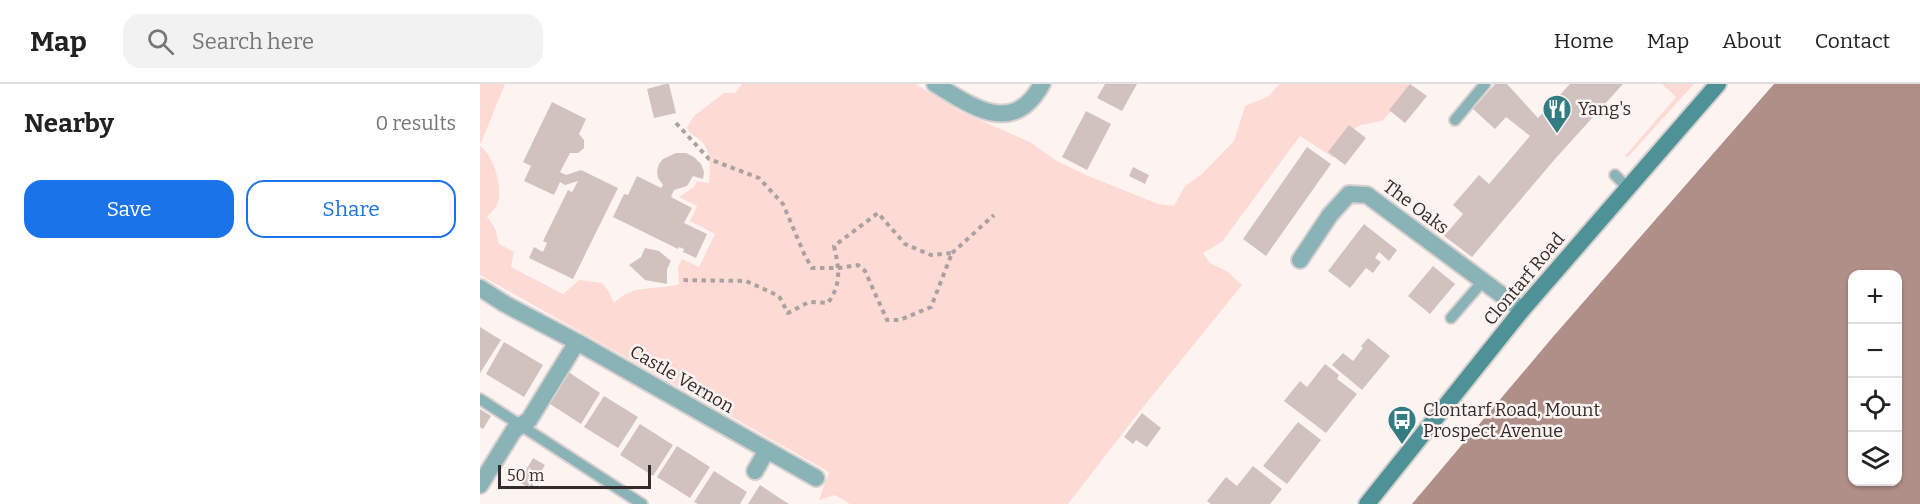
<!DOCTYPE html>
<html lang="en">
<head>
<meta charset="utf-8">
<style>
  body { margin:0; font-family:Bitter,serif; background:#f2f2f2; color:#222 }
  .controls { position:absolute; right:18px; bottom:18px; display:grid; overflow:hidden; border-radius:12px; box-shadow:0 2px 4px #0004 }
  .controls button { width:54px; height:54px; display:grid; place-items:center; padding:0; border:0; border-bottom:2px solid #e0e0e0; background:#fff; color:#222; font:30px sans-serif }
  .scale { position:absolute; left:18px; bottom:15px; width:153px; box-sizing:border-box; padding-left:6px; border:3px solid #312c2b; border-top:0; font-size:16px; line-height:21px; white-space:nowrap; color:#312c2b; -webkit-text-stroke:4px #fdf4f2; paint-order:stroke }
  .list { margin:0; padding:0; list-style:none }
  h2 { display:flex; justify-content:space-between; align-items:center; height:78px; margin:0; padding:0 24px; font-size:26px }
  h2 small { font-size:20px; font-weight:400; color:#767676 }
  .actions { display:flex; gap:12px; padding:18px 24px }
  .actions a { flex:1; padding:14px 0; border:2px solid #1a73e8; border-radius:18px; text-align:center; font-size:21px; color:#1a73e8 }
  .actions .main { background:#1a73e8; color:#fff }
  .icon { flex:none; width:33px; height:33px; fill:none; stroke:currentColor; stroke-width:2; stroke-linecap:round; stroke-linejoin:round }
  .map { position:relative; flex:none; width:1440px; height:420px; overflow:hidden }
  header { display:flex; align-items:center; gap:36px; box-sizing:border-box; height:84px; padding:0 30px; background:#fff; border-bottom:2px solid #e0e0e0 }
  header strong { font-size:28px }
  nav { display:flex; gap:33px; margin-inline-start:auto; font-size:21px }
  .search { width:420px; height:54px; background:#f2f2f2; display:flex; align-items:center; gap:15px; box-sizing:border-box; padding:0 21px; border-radius:18px; color:#767676; font-size:22px }
  main { display:flex }
  aside { flex:1; background:#fff }
  .map>svg:first-child { display:block }
  .green { fill:#fddad4 }
  .water { fill:#b08f88; fill-rule:evenodd }
  .building { fill:#d1c2bf }
  .lines { fill:none; stroke-linecap:round; stroke-linejoin:round }
  .service-casing { stroke:#d8d0ce; stroke-width:14 }
  .minor-casing { stroke:#d8d0ce; stroke-width:20 }
  .secondary-casing { stroke:#d8d0ce; stroke-width:20 }
  .path { stroke:#aaa2a1; stroke-width:4; stroke-dasharray:4.5 4.5; stroke-linecap:butt }
  .service { stroke:#89b3b7; stroke-width:10 }
  .minor { stroke:#89b3b7; stroke-width:16 }
  .secondary { stroke:#4e9297; stroke-width:16 }
  .labels { text-anchor:middle; stroke-width:5; stroke-linejoin:round; paint-order:stroke }
  .poi-label { font-size:18px; fill:#312c2b; stroke:#fdf4f2; text-anchor:start }
  .street-label { font-size:18px; fill:#312c2b; stroke:#fdf4f2 }
</style>
</head>
<body>
<header>
<strong>Map</strong>
<div class="search"><svg class="icon" aria-label="search" viewBox="0 0 24 24"><circle cx="10" cy="10" r="6"/><path d="M15 15l6 6"/></svg>Search here</div>
<nav><a>Home</a><a>Map</a><a>About</a><a>Contact</a></nav>
</header>
<main>
<aside>
<h2>Nearby<small>0 results</small></h2>
<ul class="list">
</ul>
<div class="actions"><a class="main">Save</a><a>Share</a></div>
</aside>
<div class="map">
<svg width="1440" height="420" viewBox="0 0 1440 420">
  <rect width="100%" height="100%" fill="#fdf4f2"/>
  <!-- green -->
  <path class="green" d="M0,0H25L1,59H0Z
    M262,0H436L479,27L550,58L577,77L606,91L678,120L694,122L705,102L722,90L754,57L765,22L789,12L799,0H931L915,23L902,37L881,41L870,47L854,74L820,52L742,158L723,169L730,179L748,188L762,201L660,327L588,420H370L355,411L339,416L349,388L0,191V62C13,70 23,103 18,118C17,123 11,128 7,133L15,144L19,160L34,168L31,183L83,210L99,196L122,199L129,208L134,219C154,199 174,207 199,200L198,183L202,175L219,183L235,150L210,137L217,122L199,113L214,103L217,97L229,99C230,86 232,66 220,56C214,51 210,51 207,43L214,32L244,9H255Z
    M1182,0H1214L1148,73L1145,72L1196,13Z"/>
  <!-- water -->
  <path class="water" d="M1294,0H1440V420H932L1072,254ZM1372,190H1418V398H1372Z"/>
  <!-- building -->
  <path class="building" d="M185,0H189L196,29L174,34L167,5Z
    M625,0H657L642,27L617,14Z
    M930,0L947,12L925,39L909,26Z
    M1015,0H1027L1058,34L1090,0H1143L1075,75L992,173L964,152L983,130L973,121L999,91L1009,100L1050,52L1026,33L1015,45L993,25Z
    M72,18L106,35L99,50L104,56V64L98,69H90L80,88L86,91L101,86L138,104L93,195L49,174L54,163L63,168L67,159L63,157L88,106L92,108L98,97L85,101L80,98L74,111L44,97L51,82L43,78Z
    M606,27L631,40L607,86L582,73Z
    M869,41L886,54L865,81L848,68Z
    M827,63L851,80L786,172L763,155Z
    M196,69H206L214,73L221,80L224,88L223,95L213,92L207,102L194,106L191,113L212,124L204,139L227,150L216,174L203,168L204,165L199,163L198,165L133,133L144,110L148,111L157,92L181,104L183,101L178,94L177,87L179,80L183,75Z
    M653,83L669,91L665,100L649,92Z
    M884,140L917,166L909,177L899,168L895,174L901,178L893,189L886,184L870,204L848,187Z
    M165,164L179,167L191,177L187,185V200L165,196L149,181L161,173Z
    M953,182L975,200L950,230L928,212Z
    M0,243L21,256L0,289Z
    M888,254L910,272L882,306L852,281L863,269L873,277L883,264L881,262Z
    M24,258L63,281L44,313L6,290Z
    M845,280L859,291L857,295L877,310L846,349L804,317L820,297L827,303Z
    M87,287L120,309L101,340L67,318Z
    M124,312L158,333L138,364L104,343Z
    M0,325L11,332L3,345L0,343Z
    M662,329L681,344L667,363L656,356L653,360L644,353Z
    M818,338L841,356L807,400L783,382Z
    M160,340L193,361L173,392L140,371Z
    M197,362L230,383L210,414L177,393Z
    M53,374L65,381L51,405L39,398Z
    M773,382L802,405L790,420H731L727,417L746,393L757,402Z
    M234,387L267,408L260,420H218L214,418Z
    M280,401L298,413L309,420H268Z"/>
  <g class="lines">
    <!-- service casing -->
    <g class="service-casing">
      <path id="service" d="M975,36L1005,0
        M1135,91L1148,104
        M971,234L1003,197
        M0,315L162,420"/>
    </g>
    <!-- minor casing -->
    <g class="minor-casing">
      <path id="minor" d="M455,0C493,23 533,53 562,0
        M820,176L850,131L869,110L887,111L1042,226
        M0,204L25,220L97,258L336,394
        M275,387L287,366
        M0,401L34,346L49,336L97,258"/>
    </g>
    <!-- secondary casing -->
    <g class="secondary-casing">
      <path id="secondary" d="M887,420L1042,226L1238,0"/>
    </g>
    <!-- path -->
    <path class="path" d="M196,39L229,75L279,94L303,120L325,172L332,184H359L378,181L385,187L407,236H420L451,223L472,169L451,171L425,160L398,129L354,162C359,185 362,199 348,219L329,218L308,229L299,212L266,197L199,196
      M472,169L514,131"/>
    <!-- service -->
    <use href="#service" class="service"/>
    <!-- minor -->
    <use href="#minor" class="minor"/>
    <!-- secondary -->
    <use href="#secondary" class="secondary"/>
  </g>
  <!-- icons -->
  <defs>
    <g id="restaurant-pin" transform="scale(1.5)"><path d="M0 17L-7.5 6A9.5 9.5 0 1 1 7.5 6Z" fill="#337c81" stroke="#fdf4f2"/><path d="M-5-6h1v4h1v-4h1v4h1v-4h1v5L-1.5 .5V6h-2V.5L-5-1ZM5-6V6H3V1.5H1.5Q1.5-4 5-6Z" fill="#fff"/></g>
    <g id="bus-pin" transform="scale(1.5)"><path d="M0 17L-7.5 6A9.5 9.5 0 1 1 7.5 6Z" fill="#337c81" stroke="#fdf4f2"/><path d="M-5-6H5V4H4V6H2V4H-2V6H-4V4H-5ZM-3.5-4V0h7V-4ZM-3.5 1.2v1.5H-2V1.2ZM2 1.2v1.5H3.5V1.2Z" fill="#fff"/></g>
  </defs>
  <g fill-rule="evenodd">
    <use href="#restaurant-pin" x="1077" y="25"/>
    <use href="#bus-pin" x="922" y="336"/>
  </g>
  <g class="labels">
    <!-- poi labels -->
    <g class="poi-label">
      <text x="1098" y="31">Yang's</text>
      <text x="943" y="332">Clontarf Road, Mount<tspan x="943" dy="21">Prospect Avenue</tspan></text>
    </g>
    <!-- street labels -->
    <g class="street-label">
      <text transform="translate(936 123) rotate(37)" y="6">The Oaks</text>
      <text transform="translate(1044 195) rotate(-50)" y="6">Clontarf Road</text>
      <text transform="translate(202 295) rotate(30)" y="6">Castle Vernon</text>
    </g>
  </g>
</svg>
<div class="controls">
<button>+</button>
<button>−</button>
<button><svg class="icon" aria-label="locate" viewBox="0 0 24 24"><circle cx="12" cy="12" r="6"/><path d="M12 2v4M12 18v4M2 12h4M18 12h4"/></svg></button>
<button><svg class="icon" aria-label="layers" viewBox="0 0 24 24"><path d="M12 4l9 5-9 5-9-5zM3 14l9 5 9-5"/></svg></button>
</div>
<div class="scale">50 m</div>
</div>
</main>
</body>
</html>
